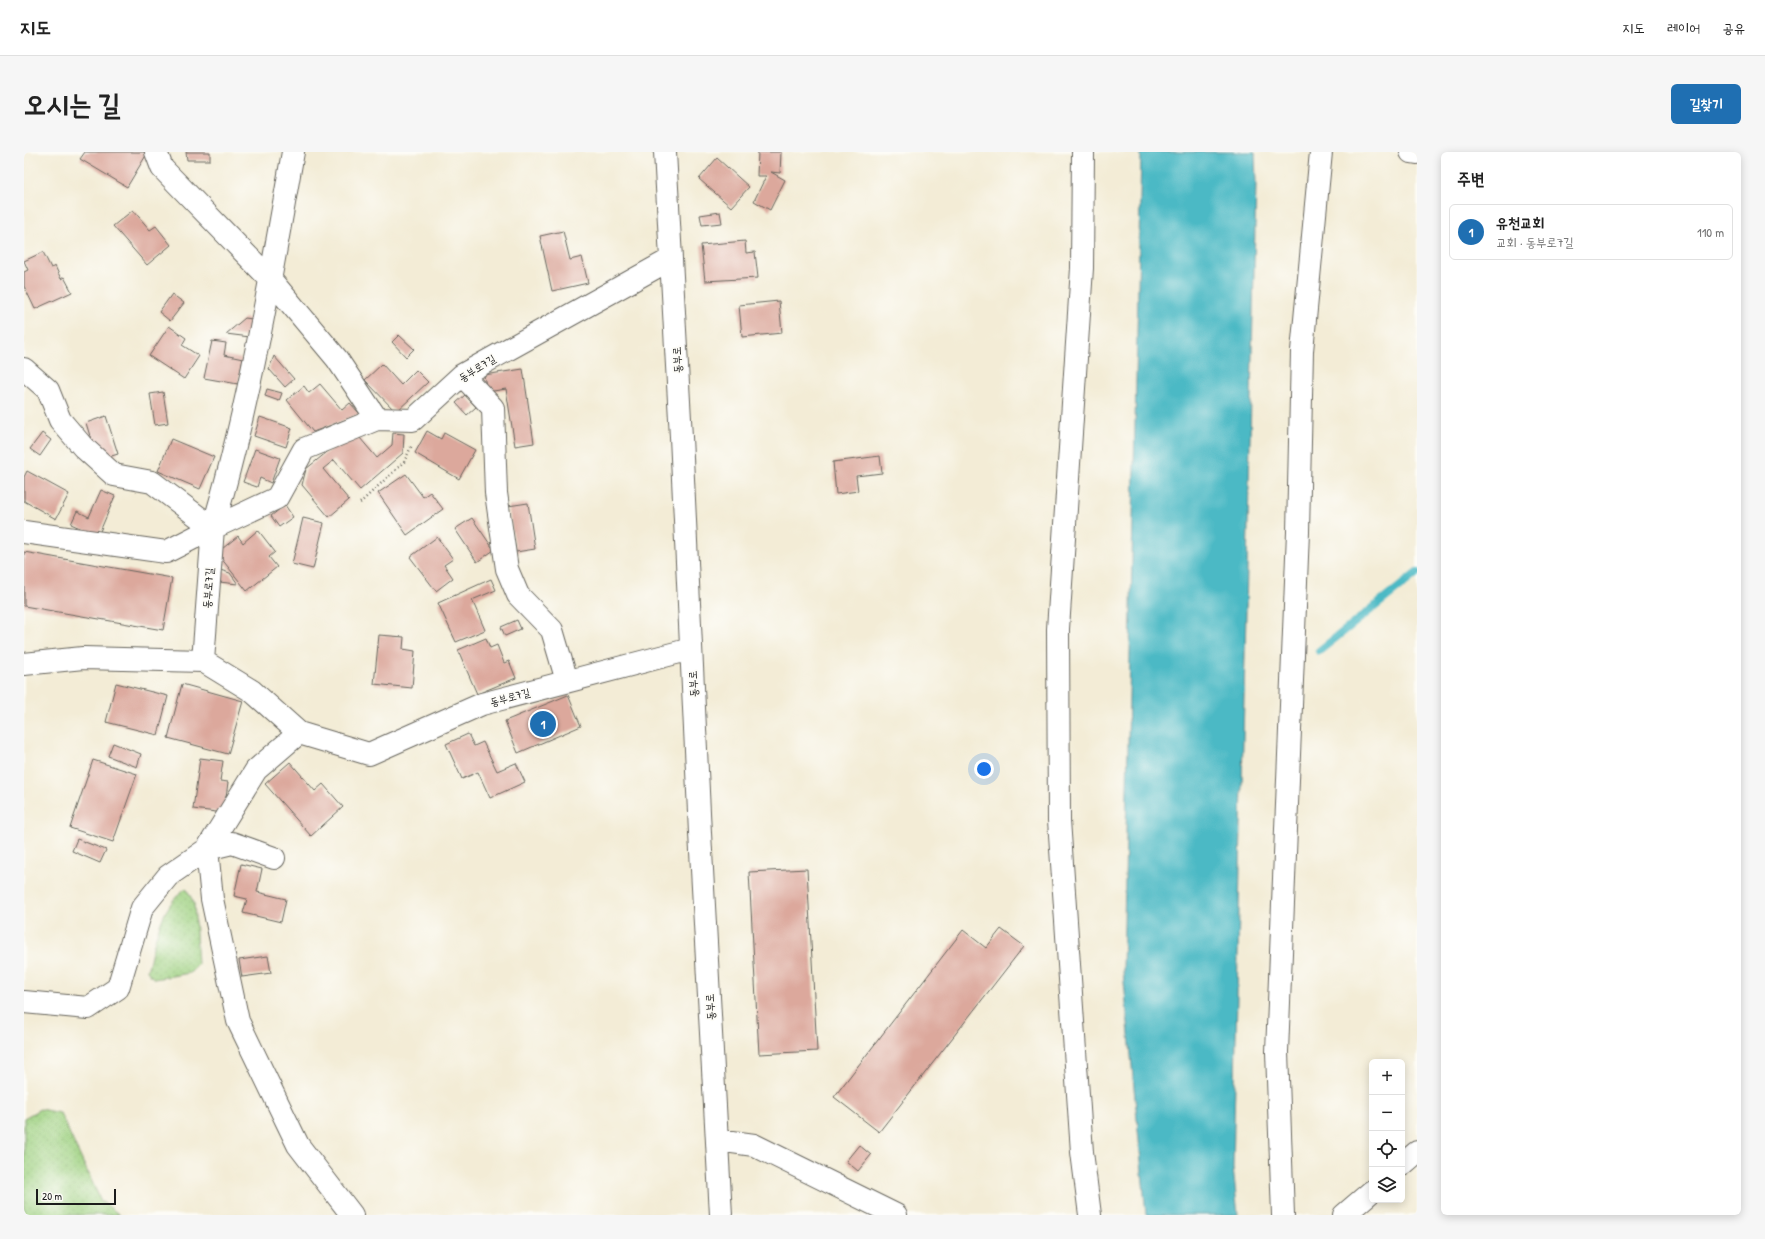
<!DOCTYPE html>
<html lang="ko">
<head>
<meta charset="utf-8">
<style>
  body { margin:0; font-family:"Patrick Hand","Poor Story",sans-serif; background:#f6f6f6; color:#222 }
  .controls { position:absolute; right:12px; bottom:12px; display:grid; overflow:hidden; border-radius:6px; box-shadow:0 2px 10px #0003 }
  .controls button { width:36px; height:36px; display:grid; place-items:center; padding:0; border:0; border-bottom:1px solid #e0e0e0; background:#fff; color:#222; font:20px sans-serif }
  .scale { position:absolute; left:12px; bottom:10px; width:80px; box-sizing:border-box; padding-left:4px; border:2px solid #1c1c1c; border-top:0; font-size:11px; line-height:14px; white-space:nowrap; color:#1c1c1c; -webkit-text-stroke:3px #fdfcf7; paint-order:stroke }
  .you { position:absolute; left:960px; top:617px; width:14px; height:14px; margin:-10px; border:3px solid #fff; border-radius:50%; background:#1a73e8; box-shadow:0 0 0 6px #1a73e833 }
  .badge { display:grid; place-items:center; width:26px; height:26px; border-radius:50%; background:#1f6fb2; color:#fff; font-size:13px; font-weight:700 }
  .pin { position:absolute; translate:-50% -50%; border:2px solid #fff; box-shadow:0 1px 4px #0006 }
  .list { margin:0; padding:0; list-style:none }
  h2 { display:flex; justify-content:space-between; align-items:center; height:52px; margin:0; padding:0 16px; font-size:17px }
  h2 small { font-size:13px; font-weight:400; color:#767676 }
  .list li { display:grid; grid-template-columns:26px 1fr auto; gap:12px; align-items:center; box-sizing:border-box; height:56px; margin:0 8px 8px; padding:0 8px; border:1px solid #e0e0e0; border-radius:6px }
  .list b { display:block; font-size:15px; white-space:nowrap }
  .list p { margin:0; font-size:13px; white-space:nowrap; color:#767676 }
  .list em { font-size:13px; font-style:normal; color:#767676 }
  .icon { flex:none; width:22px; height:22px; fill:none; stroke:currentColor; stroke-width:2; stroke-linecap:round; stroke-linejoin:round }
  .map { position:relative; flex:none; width:1393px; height:1063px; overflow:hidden; border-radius:6px }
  header { display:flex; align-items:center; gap:24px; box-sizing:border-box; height:56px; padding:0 20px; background:#fff; border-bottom:1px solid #e0e0e0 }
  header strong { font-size:19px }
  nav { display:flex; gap:22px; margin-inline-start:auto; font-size:14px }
  .intro { display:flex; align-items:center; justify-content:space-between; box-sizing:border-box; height:96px; padding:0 24px }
  h1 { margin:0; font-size:28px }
  .button { padding:10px 18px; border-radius:6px; background:#1f6fb2; color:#fff; font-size:14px; font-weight:700 }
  main { display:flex; gap:24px; padding:0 24px }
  aside { flex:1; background:#fff; border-radius:6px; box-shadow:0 2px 10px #0003 }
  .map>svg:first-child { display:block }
  .grass { fill:url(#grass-dots); stroke:#5d764e }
  .water { fill:#4cb9c5; stroke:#346a70 }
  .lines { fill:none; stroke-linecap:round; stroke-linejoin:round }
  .stream { stroke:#4cb9c5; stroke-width:8 }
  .building { fill:#dca89c }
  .minor-casing { stroke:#67655d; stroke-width:24 }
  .path { stroke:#67655d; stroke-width:2.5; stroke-dasharray:1 3; stroke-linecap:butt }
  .minor { stroke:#fff; stroke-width:22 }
  .labels { text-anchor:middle; stroke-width:3.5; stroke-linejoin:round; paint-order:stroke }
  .street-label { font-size:11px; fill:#1c1c1c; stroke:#fdfcf7 }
</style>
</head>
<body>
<header>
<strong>지도</strong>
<nav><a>지도</a><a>레이어</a><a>공유</a></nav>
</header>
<div class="intro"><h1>오시는 길</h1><a class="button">길찾기</a></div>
<main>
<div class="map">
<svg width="1393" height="1063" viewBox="0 0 1393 1063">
  <defs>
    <pattern id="grass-dots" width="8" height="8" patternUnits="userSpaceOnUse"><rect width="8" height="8" fill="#9ed181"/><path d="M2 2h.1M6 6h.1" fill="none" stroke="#88b36f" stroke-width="1.8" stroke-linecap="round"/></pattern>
  </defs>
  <rect width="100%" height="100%" fill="#fdfcf7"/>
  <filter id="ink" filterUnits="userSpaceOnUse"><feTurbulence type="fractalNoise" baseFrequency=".025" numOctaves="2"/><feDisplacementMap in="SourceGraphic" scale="8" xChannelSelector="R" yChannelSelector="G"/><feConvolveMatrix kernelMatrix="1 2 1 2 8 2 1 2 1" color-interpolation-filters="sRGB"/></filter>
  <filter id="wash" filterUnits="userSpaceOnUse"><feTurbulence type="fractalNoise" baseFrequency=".012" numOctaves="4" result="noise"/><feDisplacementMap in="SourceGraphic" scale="16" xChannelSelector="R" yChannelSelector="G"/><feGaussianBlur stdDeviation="0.9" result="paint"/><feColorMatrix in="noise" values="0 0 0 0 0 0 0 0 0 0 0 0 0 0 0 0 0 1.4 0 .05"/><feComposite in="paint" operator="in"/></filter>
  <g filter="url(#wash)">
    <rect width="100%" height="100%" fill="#f3ecd6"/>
    <!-- grass -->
    <path class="grass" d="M162,736L170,751L174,812L166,821L130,827L123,819C131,789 136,755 162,736Z
      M16,957L36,961L77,1049L96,1063H0V966Z"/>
    <!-- water -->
    <path class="water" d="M1117,0H1231L1232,32L1209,1016L1214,1063H1122L1099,819Z"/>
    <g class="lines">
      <!-- stream -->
      <path class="stream" d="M1295,499L1393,421"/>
    </g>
    <g id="blocks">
      <!-- building -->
      <path class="building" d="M61,0H124L103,35L56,7Z
        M162,0H186V8H163Z
        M734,0H757L756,21L747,20L761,28L746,58L730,49L742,24H733Z
        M693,6L725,35L707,55L675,27Z
        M109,58L126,78L132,74L147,93L123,113L89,74Z
        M696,60L698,71L678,73L676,63Z
        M539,79L546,108L558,105L564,131L528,139L516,84Z
        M721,89L722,101L731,100L734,126L681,129L677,93Z
        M19,100L27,116L31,114L37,127L40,125L48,140L11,157L0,134V120L4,118L0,109Z
        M148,142L160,151L146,169L135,160Z
        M755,149L758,181L718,185L715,153Z
        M221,166L228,167L226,185L202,182Z
        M145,174L162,186L158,193L175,204L160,227L125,204Z
        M375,183L390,197L382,205L368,190Z
        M188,189L202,191L200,203L219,207L214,232L180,226Z
        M250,204L270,227L261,235L245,217Z
        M358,212L377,233L392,218L404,230L372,260L341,228Z
        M499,217L510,291L491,294L482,237L463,240L460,223Z
        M296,232L318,258L326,251L336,262L289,280L263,248L280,234L285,241Z
        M243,237L258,241L255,249L241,244Z
        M139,240L144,271L131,273L126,242Z
        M441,243L452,255L443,263L432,251Z
        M82,264L94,302L81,306L70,297L62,271Z
        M236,265L268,276L262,295L230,284Z
        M403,279L417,287L420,281L451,298L435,327L391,301Z
        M18,281L27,288L16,304L6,297Z
        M369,281L380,282L379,301L336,338L310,308L299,317L325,348L305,365L278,333L282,317L313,292L336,286L353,306L368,293Z
        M147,287L190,305L176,337L134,319Z
        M231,297L256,306L247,331L236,326L233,335L219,330Z
        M856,304L858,321L832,324L834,339L812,342L809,310Z
        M3,319L45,342L32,367L0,349V325Z
        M382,322L399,345L406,340L419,357L383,383L354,341Z
        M77,338L91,344L74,384L47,372L53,359L65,365Z
        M504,351L511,397L492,400L484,354Z
        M261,353L269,365L255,375L247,364Z
        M279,366L300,371L289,417L268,412Z
        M448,366L470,398L453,410L431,377Z
        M234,378L251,400L245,405L253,415L223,439L193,401L214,384L219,391Z
        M413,385L429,407L420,413L429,426L412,439L386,405Z
        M0,400L148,426L139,478L0,454Z
        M196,418L206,421L214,432L195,430Z
        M467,427L472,438L448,448L461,478L432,490L414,451Z
        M493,468L497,477L481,484L477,475Z
        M355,483L380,485L379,497L391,499L388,536L350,532Z
        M462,486L466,496L473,493L480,511L485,509L492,526L453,542L434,498Z
        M92,531L144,544L134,583L82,570Z
        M158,532L219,549L204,602L144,586Z
        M544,543L557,574L494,601L481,569Z
        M444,582L450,594L459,590L473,619L492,611L501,630L466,646L454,620L438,627L422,592Z
        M89,591L117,602L113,615L84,604Z
        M176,606L199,609L196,629L204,630L200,661L169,657Z
        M69,608L113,622L89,690L46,676Z
        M266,610L291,639L299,632L319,655L287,684L241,632Z
        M53,687L82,698L76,711L48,699Z
        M217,712L238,717L233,740L262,747L257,770L219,761L223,747L210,744Z
        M783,717L793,899L735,902L725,720Z
        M977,777L1000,794L855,980L810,945L939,778L962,796Z
        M244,804L247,821L218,825L215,808Z
        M835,993L847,1003L834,1019L822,1009Z"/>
    </g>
  </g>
  <g filter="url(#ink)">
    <use href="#blocks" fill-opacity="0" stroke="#67655d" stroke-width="1"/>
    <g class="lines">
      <!-- minor casing -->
      <g class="minor-casing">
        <path id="minor" d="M132,0L138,16L247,128L313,207L353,267
          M641,0L657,285L676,681L697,1063
          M1059,0L1058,116L1034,477L1035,668L1058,1000L1066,1063
          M1387,0L1393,1
          M647,107L438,223L389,268L353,267L280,297L253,346L189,376L179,509L228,539L275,581L345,602L458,552L667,497
          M0,217L24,238L36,268L59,295L90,323L128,330L189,376
          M438,223L469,256L472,341L483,417L494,443L528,478L543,529
          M0,380L142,400L189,376C225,253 247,126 269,0
          M0,512L59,506L179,509
          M275,581L232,618L183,697L188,747L214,869L274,993L328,1063
          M0,850L64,856L94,836L118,756L144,724L183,697L208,691L250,706
          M694,988L730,993L872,1063
          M1378,1013L1393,1000
          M1259,1063L1253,900L1274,380L1278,199L1297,0
          M1320,1063L1348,1039"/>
      </g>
      <!-- path -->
      <path class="path" d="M336,351L380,310L388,293"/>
      <!-- minor -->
      <use href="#minor" class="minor"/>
    </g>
  </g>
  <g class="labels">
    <!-- street labels -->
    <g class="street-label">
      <text transform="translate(653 208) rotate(-93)" y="4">동부로</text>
      <text transform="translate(453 216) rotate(-32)" y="4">동부로7길</text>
      <text transform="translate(184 436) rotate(-86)" y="4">동부로7길</text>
      <text transform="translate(669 532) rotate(-93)" y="4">동부로</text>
      <text transform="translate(486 545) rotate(-15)" y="4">동부로7길</text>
      <text transform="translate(686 855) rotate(-93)" y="4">동부로</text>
    </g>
  </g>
</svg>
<div class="controls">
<button>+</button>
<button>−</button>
<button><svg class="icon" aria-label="locate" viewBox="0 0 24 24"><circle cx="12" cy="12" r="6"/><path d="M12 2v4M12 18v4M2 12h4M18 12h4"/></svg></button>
<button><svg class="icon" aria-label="layers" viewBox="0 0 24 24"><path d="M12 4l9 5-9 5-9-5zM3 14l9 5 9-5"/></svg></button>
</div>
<div class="scale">20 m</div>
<div class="you"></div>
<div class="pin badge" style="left:519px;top:572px">1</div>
</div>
<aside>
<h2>주변<small></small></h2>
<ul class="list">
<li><span class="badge">1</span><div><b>유천교회</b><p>교회 · 동부로7길</p></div><em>110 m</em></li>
</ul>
</aside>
</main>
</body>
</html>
